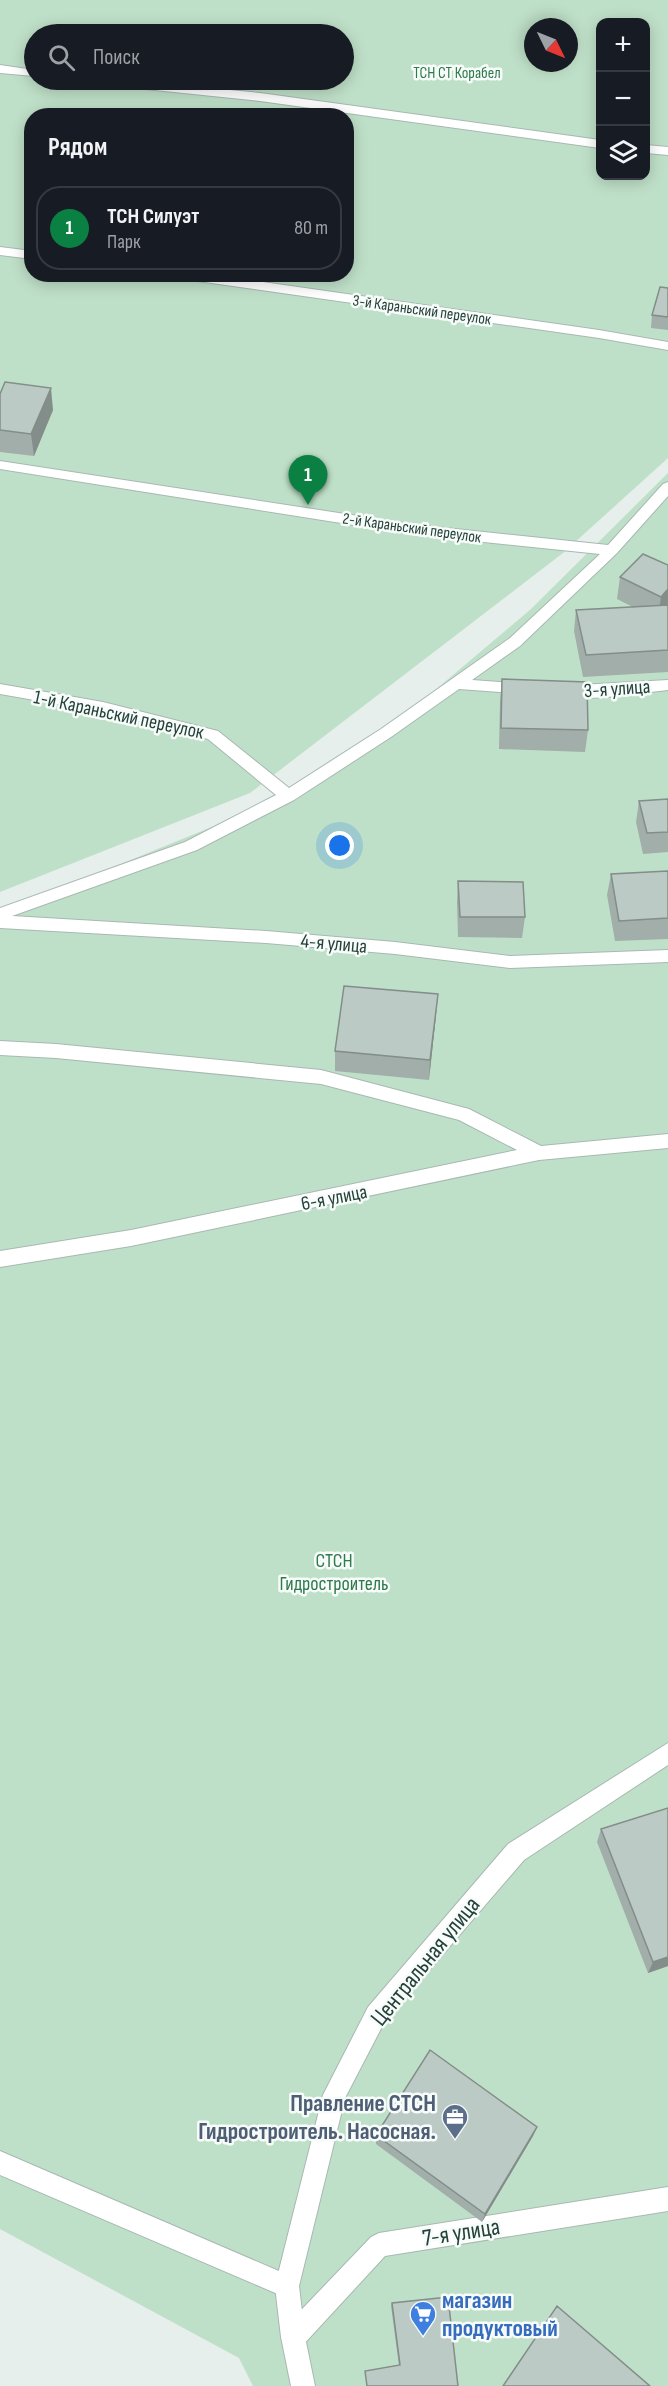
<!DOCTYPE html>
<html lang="ru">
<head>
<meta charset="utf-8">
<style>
  body { margin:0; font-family:"Sofia Sans Condensed",sans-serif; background:#20242c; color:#f1f3f6 }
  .controls { position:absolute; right:18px; top:18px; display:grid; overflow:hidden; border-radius:12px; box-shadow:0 3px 15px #0003 }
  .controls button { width:54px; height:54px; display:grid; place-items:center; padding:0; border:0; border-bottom:2px solid #363941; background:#171b24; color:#f1f3f6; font:30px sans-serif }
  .compass { position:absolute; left:524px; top:18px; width:54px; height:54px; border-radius:50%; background:#171b24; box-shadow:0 3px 15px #0003; rotate:133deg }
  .you { position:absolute; left:340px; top:846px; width:21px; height:21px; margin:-15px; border:4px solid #fff; border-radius:50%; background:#1a73e8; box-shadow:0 0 0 9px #1a73e833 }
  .badge { display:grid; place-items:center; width:39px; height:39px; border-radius:50%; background:#0b8043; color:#fff; font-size:20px; font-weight:700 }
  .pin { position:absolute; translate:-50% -50px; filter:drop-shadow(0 2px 3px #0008) }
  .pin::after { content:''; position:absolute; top:32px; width:21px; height:18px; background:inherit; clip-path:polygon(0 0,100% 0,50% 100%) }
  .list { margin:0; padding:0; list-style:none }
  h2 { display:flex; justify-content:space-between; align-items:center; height:78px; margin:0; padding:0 24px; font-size:26px }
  h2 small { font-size:20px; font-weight:400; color:#9ea1a6 }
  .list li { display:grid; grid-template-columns:39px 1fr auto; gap:18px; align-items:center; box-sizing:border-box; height:84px; margin:0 12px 12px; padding:0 12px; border:2px solid #363941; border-radius:24px }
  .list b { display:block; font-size:22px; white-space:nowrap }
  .list p { margin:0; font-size:20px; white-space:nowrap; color:#9ea1a6 }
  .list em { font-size:20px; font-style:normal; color:#9ea1a6 }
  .icon { flex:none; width:33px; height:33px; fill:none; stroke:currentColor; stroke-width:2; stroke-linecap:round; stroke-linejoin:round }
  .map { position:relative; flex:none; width:668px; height:2386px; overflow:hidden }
  .search { position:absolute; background:#171b24; box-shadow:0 3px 15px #0003; left:24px; top:24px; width:330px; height:66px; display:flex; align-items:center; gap:15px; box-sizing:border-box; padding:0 21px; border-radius:33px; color:#9ea1a6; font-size:22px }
  .panel { position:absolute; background:#171b24; box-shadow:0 3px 15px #0003; left:24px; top:108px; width:330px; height:174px; border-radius:24px }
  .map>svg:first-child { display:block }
  .green { fill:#bfe0c8; fill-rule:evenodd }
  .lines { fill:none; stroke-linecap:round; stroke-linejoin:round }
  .service-casing { stroke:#a8b8b2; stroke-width:2 }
  .minor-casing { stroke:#a8b8b2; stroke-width:2 }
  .service { fill:#fff; fill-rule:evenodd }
  .minor { fill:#fff; fill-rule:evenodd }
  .wall { fill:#a1aea9 }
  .shaded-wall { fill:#838d89 }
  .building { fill:#bbcac4; stroke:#838d89; stroke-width:1.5 }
  .labels { text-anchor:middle; stroke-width:5; stroke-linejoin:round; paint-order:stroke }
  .far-park-label { font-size:16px; fill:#2d7a4b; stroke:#f7fbf9 }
  .far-street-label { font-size:16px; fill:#24423a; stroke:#f7fbf9 }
  .street-label { font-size:20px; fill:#24423a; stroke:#f7fbf9 }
  .park-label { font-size:20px; fill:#2d7a4b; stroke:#f7fbf9 }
  .near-street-label { font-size:24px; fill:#24423a; stroke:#f7fbf9 }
  .near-service-label { font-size:24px; font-weight:bold; fill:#4e5e75; stroke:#f7fbf9; text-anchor:end }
  .near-shop-label { font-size:24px; font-weight:bold; fill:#366cbe; stroke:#f7fbf9; text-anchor:start }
</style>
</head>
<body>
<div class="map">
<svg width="668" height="2386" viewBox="0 0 668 2386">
  <rect width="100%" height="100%" fill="#e6efeb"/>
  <!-- green -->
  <path class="green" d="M0,0H668V458L563,553L250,793L0,892ZM600,22H646V176H600ZM533,27H569V63H533ZM34,34H344V80H34ZM32,116H346V274H32Z
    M668,473V2386H253L239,2358L0,2229V913L288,796L427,697L531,609Z"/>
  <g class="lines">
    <!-- service casing -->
    <g class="service-casing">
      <path id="service" d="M0,65L34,70V76L0,73Z
        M91,80H126L260,93L600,140V148L260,101L97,84Z
        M646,145L668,147V155L646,153Z
        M0,247L32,251V259L0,255Z
        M170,274H207L599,330L668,342V350L599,338L176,278Z
        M0,461L417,525L608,545L663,484L668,482V496L617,553L520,646L472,680L526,684L531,685L534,689L531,693L526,694L459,689L391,737L294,800L197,850L12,916L266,931L395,942L510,956L668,950V962L510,968L395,954L266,943L0,928V908L185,842L276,795L208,739L103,712L0,694V684L103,702L218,731L289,788L381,729L510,638L600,554L417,535L0,469Z
        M668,680V690C639,693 583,703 557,695L554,691L557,687L562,686Z
        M0,1041L56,1044L321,1070L469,1109L541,1146L668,1134V1148L539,1160L131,1246L0,1267V1251L131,1230L517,1150L459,1120L321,1084L56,1058L0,1055Z
        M0,2151L295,2278L299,2286L295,2294L287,2298L0,2175Z
        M668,2187V2211L385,2256L302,2346L293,2349L284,2346L281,2337L284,2328L371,2237L379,2233Z"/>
    </g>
    <!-- minor casing -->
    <g class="minor-casing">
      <path id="minor" d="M668,1743V1765L524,1860L384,2023L345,2098L299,2286L305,2337L315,2386H291L281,2337L275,2286L323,2095L368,2007L508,1844Z"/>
    </g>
    <!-- service -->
    <use href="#service" class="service"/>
    <!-- minor -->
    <use href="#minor" class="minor"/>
  </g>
  <!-- wall -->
  <path class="wall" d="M668,288V330L651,328L652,315Z
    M0,394L53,410L34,456L0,452Z
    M668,565V672L583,677L574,631L576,610L633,607L617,599L620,577Z
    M502,679L588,730L585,752L499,749L500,701Z
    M668,799V852L643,854L636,822L639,801Z
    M668,871V939L615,941L607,895L611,874Z
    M458,881L525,917L522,938L458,937L457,902Z
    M436,1015L429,1080L335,1071V1051Z
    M668,1808V1966L648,1973L597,1842L601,1829Z
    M537,2127L533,2136L482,2222L376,2144V2135Z
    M392,2303L458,2386H367L365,2371L399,2366L391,2306Z"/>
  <!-- shaded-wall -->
  <path class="shaded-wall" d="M51,388L53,410L34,456L31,434Z
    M668,589V608L658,618L661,597Z
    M438,994L436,1015L429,1080L430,1060Z
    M668,1957V1966L648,1973L653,1962Z
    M537,2127L533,2136L482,2222L485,2214Z"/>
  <!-- building -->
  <path class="building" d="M660,287L668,288V317L652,315Z
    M5,382L51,388L31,434L0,430V394Z
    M643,554L668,565V589L661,597L620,577Z
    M668,605V650L586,655L576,610Z
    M502,679L587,682L588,730L501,728Z
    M668,799V832L647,833L639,801Z
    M668,871V918L619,921L611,874Z
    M458,881L523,882L525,917H460Z
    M344,986L438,994L430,1060L335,1051Z
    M668,1808V1957L653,1962L601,1829Z
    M430,2050L537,2127L485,2214L376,2135Z
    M448,2297L458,2386H367L365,2371L400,2365L392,2303Z
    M557,2306L650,2386H503Z"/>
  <!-- icons -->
  <defs>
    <g id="office-pin" transform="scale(1.35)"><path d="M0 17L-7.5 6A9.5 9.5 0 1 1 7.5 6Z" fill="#5c6f8a" stroke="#f7fbf9"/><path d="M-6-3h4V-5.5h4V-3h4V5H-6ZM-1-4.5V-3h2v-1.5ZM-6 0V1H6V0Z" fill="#fff"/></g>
    <g id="supermarket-pin" transform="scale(1.35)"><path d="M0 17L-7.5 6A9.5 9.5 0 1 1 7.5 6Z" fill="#3f7fe0" stroke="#f7fbf9"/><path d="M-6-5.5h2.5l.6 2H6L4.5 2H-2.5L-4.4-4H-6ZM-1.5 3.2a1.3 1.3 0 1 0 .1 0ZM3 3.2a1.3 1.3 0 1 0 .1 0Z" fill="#fff"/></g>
  </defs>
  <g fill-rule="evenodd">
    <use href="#office-pin" x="455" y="2117"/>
    <use href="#supermarket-pin" x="423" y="2314"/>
  </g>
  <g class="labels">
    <!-- far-park labels -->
    <g class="far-park-label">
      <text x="457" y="78">ТСН СТ Корабел</text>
    </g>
    <!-- far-street labels -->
    <g class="far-street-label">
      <text transform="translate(422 309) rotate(8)" y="6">3-й Караньский переулок</text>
      <text transform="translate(412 527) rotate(8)" y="6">2-й Караньский переулок</text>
    </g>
    <!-- street labels -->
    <g class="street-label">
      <text transform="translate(617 688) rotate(-4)" y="7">3-я улица</text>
      <text transform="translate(119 714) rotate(12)" y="7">1-й Караньский переулок</text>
      <text transform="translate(334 943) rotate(5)" y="7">4-я улица</text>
      <text transform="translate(334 1197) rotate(-11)" y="7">6-я улица</text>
    </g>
    <!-- park labels -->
    <g class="park-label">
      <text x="334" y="1567">СТСН<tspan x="334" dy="23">Гидростроитель</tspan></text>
    </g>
    <!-- near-street labels -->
    <g class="near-street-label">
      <text transform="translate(425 1961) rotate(-51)" y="8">Центральная улица</text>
      <text transform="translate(461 2232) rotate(-9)" y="8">7-я улица</text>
    </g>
    <!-- near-service labels -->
    <g class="near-service-label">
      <text x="436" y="2111">Правление СТСН<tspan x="436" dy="28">Гидростроитель. Насосная.</tspan></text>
    </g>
    <!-- near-shop labels -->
    <g class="near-shop-label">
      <text x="442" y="2308">магазин<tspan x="442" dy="28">продуктовый</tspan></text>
    </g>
  </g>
</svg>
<div class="controls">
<button>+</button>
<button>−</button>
<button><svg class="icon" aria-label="layers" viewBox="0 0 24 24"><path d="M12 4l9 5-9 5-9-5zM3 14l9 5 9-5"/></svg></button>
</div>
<svg class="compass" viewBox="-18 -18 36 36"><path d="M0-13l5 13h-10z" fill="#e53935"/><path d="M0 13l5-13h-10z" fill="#9ea1a6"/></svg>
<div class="you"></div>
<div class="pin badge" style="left:308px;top:505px">1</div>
<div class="search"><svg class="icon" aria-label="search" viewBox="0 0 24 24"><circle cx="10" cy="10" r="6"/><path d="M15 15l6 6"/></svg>Поиск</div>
<section class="panel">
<h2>Рядом<small></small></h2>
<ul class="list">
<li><span class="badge">1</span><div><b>ТСН Силуэт</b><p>Парк</p></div><em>80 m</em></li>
</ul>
</section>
</div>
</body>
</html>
